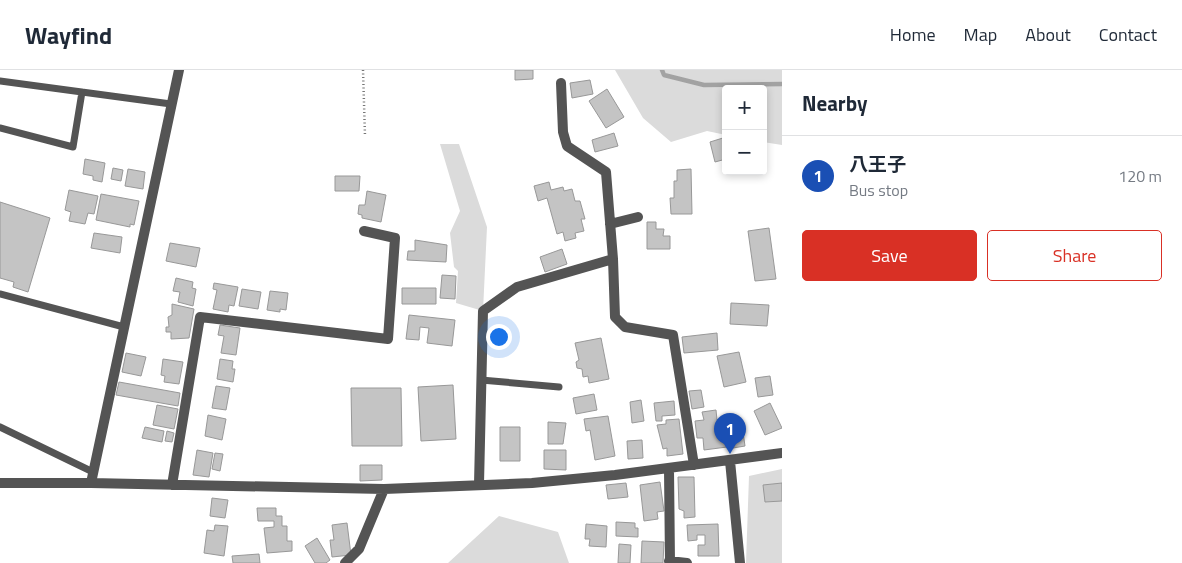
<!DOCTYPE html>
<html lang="en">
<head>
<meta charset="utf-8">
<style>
  body { margin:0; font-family:"Titillium Web","Noto Sans JP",sans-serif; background:#f2f2f3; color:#1f2937 }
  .controls { position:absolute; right:15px; top:15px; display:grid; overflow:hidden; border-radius:5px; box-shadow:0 2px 8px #0003 }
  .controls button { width:45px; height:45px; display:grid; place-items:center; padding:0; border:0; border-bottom:1px solid #e0e1e3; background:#fff; color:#1f2937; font:25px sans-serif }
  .you { position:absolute; left:498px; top:266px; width:18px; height:18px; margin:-12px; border:4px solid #fff; border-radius:50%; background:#1a73e8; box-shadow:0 0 0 8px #1a73e833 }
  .badge { display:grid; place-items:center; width:32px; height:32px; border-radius:50%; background:#d93025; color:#fff; font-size:16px; font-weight:700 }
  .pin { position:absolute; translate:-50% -41px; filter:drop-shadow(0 1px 2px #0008) }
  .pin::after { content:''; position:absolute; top:26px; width:18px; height:15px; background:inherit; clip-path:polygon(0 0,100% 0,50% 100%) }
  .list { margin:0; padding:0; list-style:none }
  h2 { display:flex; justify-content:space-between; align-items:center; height:65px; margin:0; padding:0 20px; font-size:21px }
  h2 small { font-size:16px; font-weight:400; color:#747a83 }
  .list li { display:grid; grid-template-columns:32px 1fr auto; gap:15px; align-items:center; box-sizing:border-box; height:80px; padding:0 20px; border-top:1px solid #e0e1e3 }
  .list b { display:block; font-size:19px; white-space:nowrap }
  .list p { margin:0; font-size:16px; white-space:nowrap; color:#747a83 }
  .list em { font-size:16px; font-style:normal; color:#747a83 }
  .actions { display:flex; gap:10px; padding:15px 20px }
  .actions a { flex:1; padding:11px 0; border:1px solid #d93025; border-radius:5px; text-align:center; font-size:18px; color:#d93025 }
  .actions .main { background:#d93025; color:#fff }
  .map { position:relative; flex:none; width:782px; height:493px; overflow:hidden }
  header { display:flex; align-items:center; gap:30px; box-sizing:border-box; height:70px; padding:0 25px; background:#fff; border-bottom:1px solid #e0e1e3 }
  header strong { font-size:24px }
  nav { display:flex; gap:28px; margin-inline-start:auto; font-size:18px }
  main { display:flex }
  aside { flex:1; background:#fff }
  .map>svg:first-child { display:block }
  .green { fill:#dbdbdb }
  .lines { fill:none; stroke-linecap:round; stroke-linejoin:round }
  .stream { stroke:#a2a2a2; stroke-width:4.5 }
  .building { fill:#c4c4c4; stroke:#989898 }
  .path { stroke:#767676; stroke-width:2.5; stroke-dasharray:1 2.5; stroke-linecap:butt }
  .service { stroke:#545454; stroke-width:7 }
  .minor { stroke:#545454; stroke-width:10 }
</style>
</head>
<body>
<header>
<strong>Wayfind</strong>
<nav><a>Home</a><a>Map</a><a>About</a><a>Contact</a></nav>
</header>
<main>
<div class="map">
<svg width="782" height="493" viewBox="0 0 782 493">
  <rect width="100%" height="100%" fill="#fff"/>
  <!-- green -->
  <path class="green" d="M615,0H782V75L763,72V19H726V65L707,61L671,72L643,48Z
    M440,74H459L487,157L483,241L456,233L458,201L454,197L450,163L460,141Z
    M782,399V493H746L749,406Z
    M499,446L558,462L569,493H448Z"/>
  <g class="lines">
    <!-- stream -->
    <path class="stream" d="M662,0L664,5L704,15L782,14"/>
  </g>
  <!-- building -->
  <path class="building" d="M515,0H533V9L515,10Z
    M590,10L593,24L572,28L570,13Z
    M607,19L624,47L606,58L589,31Z
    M614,63L618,76L595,82L592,70Z
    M726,67V89L715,92L710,72Z
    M85,89L105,93L102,112L93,110V106L83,104Z
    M113,98L123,100L121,111L111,109Z
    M128,99L145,102L143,119L125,116Z
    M691,99L692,144H671L670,128H674V111H677V100Z
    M335,106H360L359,121H335Z
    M549,112L551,120L563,117L564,121L572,119L575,131H580L585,149H581L584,161L575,163L576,168L565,171L563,162L557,164L547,128L538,131L534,116Z
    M69,120L98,126L94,144L88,143L85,154L69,151L71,142L65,140Z
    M367,121L386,125L381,152L362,148V145L358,144L359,135H365Z
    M101,124L139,131L134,155L130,154V157L96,150Z
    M0,132L50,148L28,222L13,217L14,212L0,208Z
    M647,152H656V159H664L663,166H670V179H647Z
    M769,158L776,209L755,211L748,161Z
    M94,163L122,167L120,183L91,178Z
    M415,170L447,175L446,192L407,190L408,181H415Z
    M170,173L200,178L196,197L166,191Z
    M562,179L567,194L545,202L540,187Z
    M442,205L456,206L455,229L440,228Z
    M176,208L193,212L192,218L196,219L193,236L178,232L180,222L173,221Z
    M214,213L238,217L234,236L229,235L228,242L213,239L217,220L213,219Z
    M402,218H436V234H402Z
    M242,219L261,222L258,239L239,236Z
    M270,221L288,223L286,240L280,239V242L267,240Z
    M731,233L769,235L767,256L730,254Z
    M172,234L194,239L189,268L171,269V262H166V257H169L168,247L172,245Z
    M409,245L455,250L452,276L427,273L429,258L420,257L419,270L406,269Z
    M220,255L240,258L236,285L221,283L224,266L218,265Z
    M717,263L718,280L684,283L682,267Z
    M601,268L609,309L589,313L588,306L583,307L582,299L577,298L576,292L579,290L575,273Z
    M739,282L746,312L724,317L717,286Z
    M126,283L146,287L141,306L122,302Z
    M163,289L183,292L179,314L164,312L165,306L161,305Z
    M220,289L233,291L232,299H235L233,312L217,309Z
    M770,306L773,325L758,327L755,308Z
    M119,312L180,323L178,336L116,325Z
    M453,315L456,369L421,371L418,317Z
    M216,316L230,318L226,340L212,338Z
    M351,318H401L402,376H352Z
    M701,320L704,337L692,339L689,321Z
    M594,324L597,340L576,344L573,328Z
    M641,330L644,351L632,353L630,332Z
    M674,331L675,345L662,346V351H656L654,333Z
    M770,333L782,358L765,365L754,341Z
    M157,335L178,339L174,359L153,355Z
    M716,340L717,350L723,349L727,377L704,380L703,368H697L695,351L704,350L702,342Z
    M208,345L226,349L222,370L205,366Z
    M608,346L615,386L595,390L590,360L586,361L584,349Z
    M679,349L683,384L667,386V378L663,379L657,355L666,354V350Z
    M548,352L566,353L563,374H548Z
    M145,357L164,361L162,372L142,368Z
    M500,357H520V391H500Z
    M167,361L174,363L172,372L165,371Z
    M743,362L745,376L733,378L731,364Z
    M642,370L643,388L628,389L627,371Z
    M197,380L213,383L209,407L193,405Z
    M544,380H566V400L544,399Z
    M215,383L223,384L220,401L212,399Z
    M360,395H382V410L360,411Z
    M678,407H694L695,447L684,448V441L679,439Z
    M660,412L664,441L657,442L658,449L644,451L640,415Z
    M626,413L628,427L608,429L606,415Z
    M782,413V431L765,432L763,415Z
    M212,428L228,430L225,448L210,446Z
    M257,438H276V446H282V456H287V471H292V481L267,483L264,458L274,457V451H258Z
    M616,452L635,453V458H638V467L616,466Z
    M347,453L351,485L332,487L330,470H334L332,455Z
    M586,454L607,456L606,477L589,476L590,469H585Z
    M718,454L719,486H698V475H705V465H697V470L688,471L687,455Z
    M215,455L228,456L224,486L204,483L207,460L214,461Z
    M317,468L330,490L326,493H315L305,476Z
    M642,471L664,472L663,493H641Z
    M619,474L631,475L630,493H618Z
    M259,484L260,493H233L232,486Z"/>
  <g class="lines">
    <!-- path -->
    <path class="path" d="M363,0L365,66"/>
    <!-- service -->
    <path class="service" d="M0,11L171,34
      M0,58L73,77L82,22
      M0,224L124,257
      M481,310L559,317
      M0,357L93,402"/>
    <!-- minor -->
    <path class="minor" d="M610,154L638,147
      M613,189L615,247L625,257L673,265L694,395
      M730,391L740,493
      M669,399L670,493
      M0,413H91L384,419L532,413L615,405L782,383
      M91,413L179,0
      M479,414L483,241L517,217L613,189L606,102L567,76L563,62L561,13
      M172,415L200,247L388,269L395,168L364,161
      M669,491L687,493
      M345,493L359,479L384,419"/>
  </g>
</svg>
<div class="controls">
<button>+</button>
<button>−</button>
</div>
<div class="you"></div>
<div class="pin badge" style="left:730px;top:384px;background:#1a4fb4">1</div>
</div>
<aside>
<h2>Nearby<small></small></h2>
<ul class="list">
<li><span class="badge" style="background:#1a4fb4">1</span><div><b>八王子</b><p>Bus stop</p></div><em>120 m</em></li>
</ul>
<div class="actions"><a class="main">Save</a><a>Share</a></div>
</aside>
</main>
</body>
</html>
